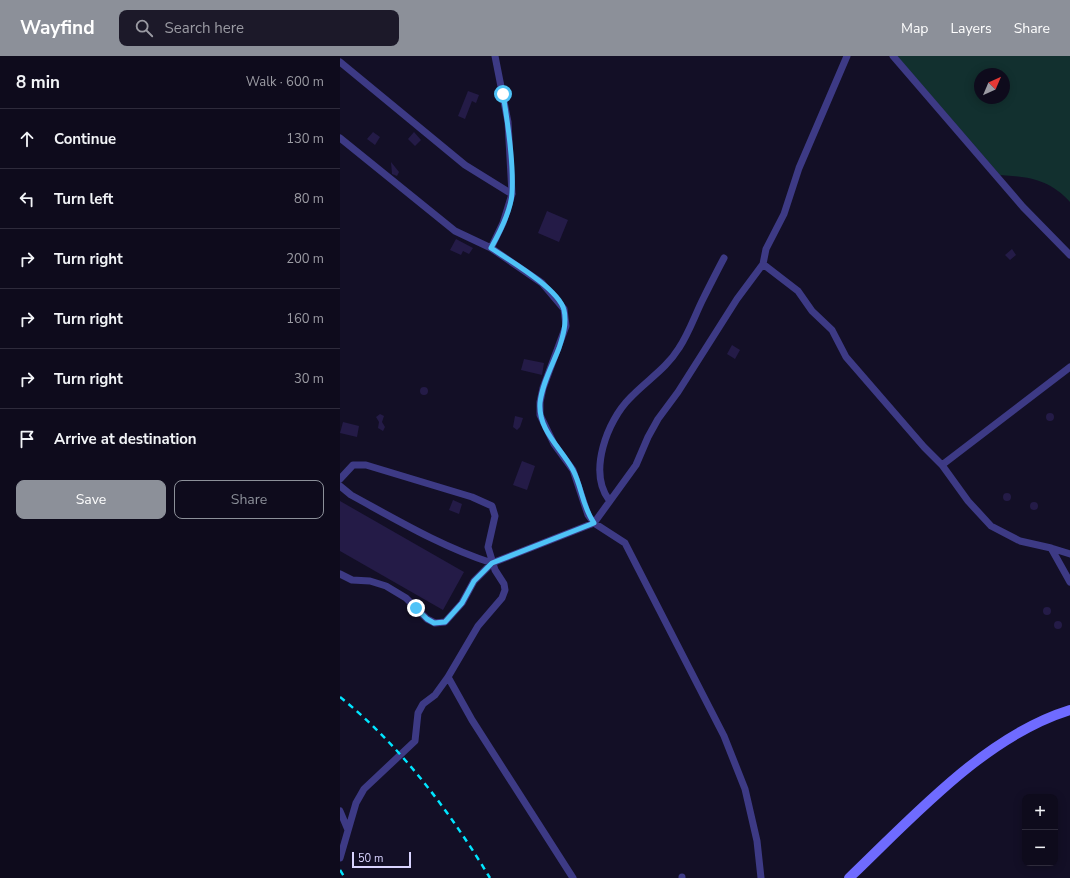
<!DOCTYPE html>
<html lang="en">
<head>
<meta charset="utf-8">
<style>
  body { margin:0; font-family:"Nunito Sans",sans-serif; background:#1c1929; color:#f1f3f6 }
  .controls { position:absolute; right:12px; bottom:12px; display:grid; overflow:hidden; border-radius:8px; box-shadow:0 2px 10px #0003 }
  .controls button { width:36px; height:36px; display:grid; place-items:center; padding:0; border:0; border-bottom:1px solid #2e2b3b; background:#0e0b1c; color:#f1f3f6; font:20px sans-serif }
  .compass { position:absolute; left:634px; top:12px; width:36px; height:36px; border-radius:50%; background:#0e0b1c; box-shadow:0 2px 10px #0003; rotate:44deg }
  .scale { position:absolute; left:12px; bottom:10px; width:59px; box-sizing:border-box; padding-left:4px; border:2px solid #d9d4ff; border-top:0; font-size:11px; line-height:14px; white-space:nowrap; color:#d9d4ff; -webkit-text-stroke:3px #130f26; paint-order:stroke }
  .stop { position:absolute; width:12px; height:12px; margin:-9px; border:3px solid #4fc3f7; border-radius:50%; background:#fff }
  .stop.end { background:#4fc3f7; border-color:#fff; box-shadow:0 1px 4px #0008 }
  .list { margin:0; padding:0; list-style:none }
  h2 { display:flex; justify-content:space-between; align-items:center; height:52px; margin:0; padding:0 16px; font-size:17px }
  h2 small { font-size:13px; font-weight:400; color:#9b9ba3 }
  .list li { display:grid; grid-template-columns:26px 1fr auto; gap:12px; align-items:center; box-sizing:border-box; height:60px; padding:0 16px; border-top:1px solid #2e2b3b }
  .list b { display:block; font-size:15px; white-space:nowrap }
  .list em { font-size:13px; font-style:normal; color:#9b9ba3 }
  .actions { display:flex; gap:8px; padding:12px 16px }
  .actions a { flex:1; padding:9px 0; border:1px solid #8c9099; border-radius:8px; text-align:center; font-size:14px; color:#8c9099 }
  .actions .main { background:#8c9099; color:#fff }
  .icon { flex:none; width:22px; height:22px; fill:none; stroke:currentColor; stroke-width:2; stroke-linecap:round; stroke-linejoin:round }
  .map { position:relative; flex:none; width:730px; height:822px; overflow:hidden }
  header { display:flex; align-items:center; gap:24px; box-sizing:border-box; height:56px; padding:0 20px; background:#8c9099; color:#fff }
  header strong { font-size:19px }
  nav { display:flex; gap:22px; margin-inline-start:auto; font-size:14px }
  .search { width:280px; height:36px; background:#1c1929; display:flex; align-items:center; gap:10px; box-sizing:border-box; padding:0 14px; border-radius:8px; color:#9b9ba3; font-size:15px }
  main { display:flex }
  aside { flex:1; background:#0e0b1c }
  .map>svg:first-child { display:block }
  .green { fill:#12302f; fill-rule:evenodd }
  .building { fill:#241b47 }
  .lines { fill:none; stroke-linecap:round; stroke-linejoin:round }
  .street { stroke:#3d3a85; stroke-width:7 }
  .secondary { stroke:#6f6bff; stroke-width:10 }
  .rail { stroke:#00e5ff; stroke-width:2.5; stroke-dasharray:6 5; stroke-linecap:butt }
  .route { stroke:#4fc3f7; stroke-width:5 }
</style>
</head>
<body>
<header>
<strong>Wayfind</strong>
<div class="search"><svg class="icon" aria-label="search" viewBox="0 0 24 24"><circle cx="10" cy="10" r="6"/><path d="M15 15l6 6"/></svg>Search here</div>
<nav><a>Map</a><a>Layers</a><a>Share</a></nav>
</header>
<main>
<aside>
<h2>8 min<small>Walk · 600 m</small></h2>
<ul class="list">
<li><svg class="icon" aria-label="ahead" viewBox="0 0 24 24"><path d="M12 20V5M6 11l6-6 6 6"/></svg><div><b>Continue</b></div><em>130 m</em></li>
<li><svg class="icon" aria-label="left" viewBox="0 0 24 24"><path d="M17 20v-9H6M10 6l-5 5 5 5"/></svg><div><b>Turn left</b></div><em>80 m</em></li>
<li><svg class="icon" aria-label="right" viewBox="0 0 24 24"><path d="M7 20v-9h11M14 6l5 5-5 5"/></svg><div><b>Turn right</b></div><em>200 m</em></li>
<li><svg class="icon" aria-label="right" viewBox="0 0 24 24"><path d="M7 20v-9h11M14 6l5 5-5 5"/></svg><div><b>Turn right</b></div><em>160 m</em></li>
<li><svg class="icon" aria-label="right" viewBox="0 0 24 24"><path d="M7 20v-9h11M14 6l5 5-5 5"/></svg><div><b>Turn right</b></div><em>30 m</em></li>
<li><svg class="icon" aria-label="arrive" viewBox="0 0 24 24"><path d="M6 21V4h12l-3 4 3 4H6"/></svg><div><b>Arrive at destination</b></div></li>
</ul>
<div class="actions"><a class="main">Save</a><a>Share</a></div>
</aside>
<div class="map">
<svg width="730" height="822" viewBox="0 0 730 822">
  <rect width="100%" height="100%" fill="#130f26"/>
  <!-- green -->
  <path class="green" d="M557,0H730V146C709,123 689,121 660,119ZM640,18H664V42H640Z"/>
  <!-- building -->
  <path class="building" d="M128,35L139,39L136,47L132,45L125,63L118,60Z
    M33,76L40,81L35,89L27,83Z
    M74,76L81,84L75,90L68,83Z
    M51,106L59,116L57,120L52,118Z
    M207,155L228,164L219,186L198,177Z
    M116,183L133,192L129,198L123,195L121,199L110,194Z
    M672,193L676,199L670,204L665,199Z
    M392,289L400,294L395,303L387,298Z
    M184,303L204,307L202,319L181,314Z
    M80 335a4 4 0 1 1 8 0a4 4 0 1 1-8 0Z
    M706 361a4 4 0 1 1 8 0a4 4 0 1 1-8 0Z
    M40,358L44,360L42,366L45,371L43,375L38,372L39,366L36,361Z
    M175,360L183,362L180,371L177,374L173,371Z
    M3,366L19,370L17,381L0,377Z
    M182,405L195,410L187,434L173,429Z
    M663 441a4 4 0 1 1 8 0a4 4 0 1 1-8 0Z
    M113,444L122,448L119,458L109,454Z
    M0,445L124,516L103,554L0,495Z
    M690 450a4 4 0 1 1 8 0a4 4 0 1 1-8 0Z
    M703 555a4 4 0 1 1 8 0a4 4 0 1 1-8 0Z
    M714 569a4 4 0 1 1 8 0a4 4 0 1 1-8 0Z"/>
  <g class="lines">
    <!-- street -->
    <path class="street" d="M553,0L683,151L730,199
      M0,6L125,109L172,138
      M0,82L115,175L151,192L202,227L224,253L226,270L203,332L200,346V359L214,388L233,414L248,459L254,467L285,487L384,680L405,733L417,785L421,822
      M151,192L163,167L172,138L168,66L155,0
      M423,208L458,235L472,255L492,274L506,301L584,391L602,409L628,445L651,470L680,485L711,492L730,526
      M602,409L730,311
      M0,423L13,409H26L132,441L152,450L155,460L148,491L155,514L164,528L165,534L162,542L138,570L108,621L95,639L83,648L78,657L75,685L24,733L16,747L0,802
      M0,430L11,439C57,464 102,491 152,507
      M269,444C248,416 267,365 290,342C307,324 326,313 339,292C349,277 355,259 363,243C370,229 377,215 384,202
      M711,492L730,498
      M0,518L12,524L30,525L46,530L66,542L87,563L95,567L105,566L122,547L134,525L152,507L254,467L296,409L308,381L318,363L338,336L397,243L423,208L426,193L444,158L459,112L507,0
      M108,621L132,664L233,822
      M0,755L8,774
      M342,821V822"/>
    <!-- secondary -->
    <path class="secondary" d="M509,822C572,762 645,680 730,654"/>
    <!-- rail -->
    <path class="rail" d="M0,641C61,690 110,756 150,822
      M0,814L5,822"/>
  </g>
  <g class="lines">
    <!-- route -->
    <path class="route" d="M76,552L87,563L94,567L105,566L122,547L134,525L152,507L254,467C242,450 242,431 233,414C221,392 198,374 200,347C202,328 212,310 219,292C223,280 227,267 224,254C219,233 169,204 151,192C160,176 171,155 172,137C174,107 168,68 163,38"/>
  </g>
</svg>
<div class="controls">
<button>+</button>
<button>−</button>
</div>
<svg class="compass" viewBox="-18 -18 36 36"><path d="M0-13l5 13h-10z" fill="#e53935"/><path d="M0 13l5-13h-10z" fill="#9b9ba3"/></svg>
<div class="scale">50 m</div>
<div class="stop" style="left:163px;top:38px"></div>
<div class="stop end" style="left:76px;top:552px"></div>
</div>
</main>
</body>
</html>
